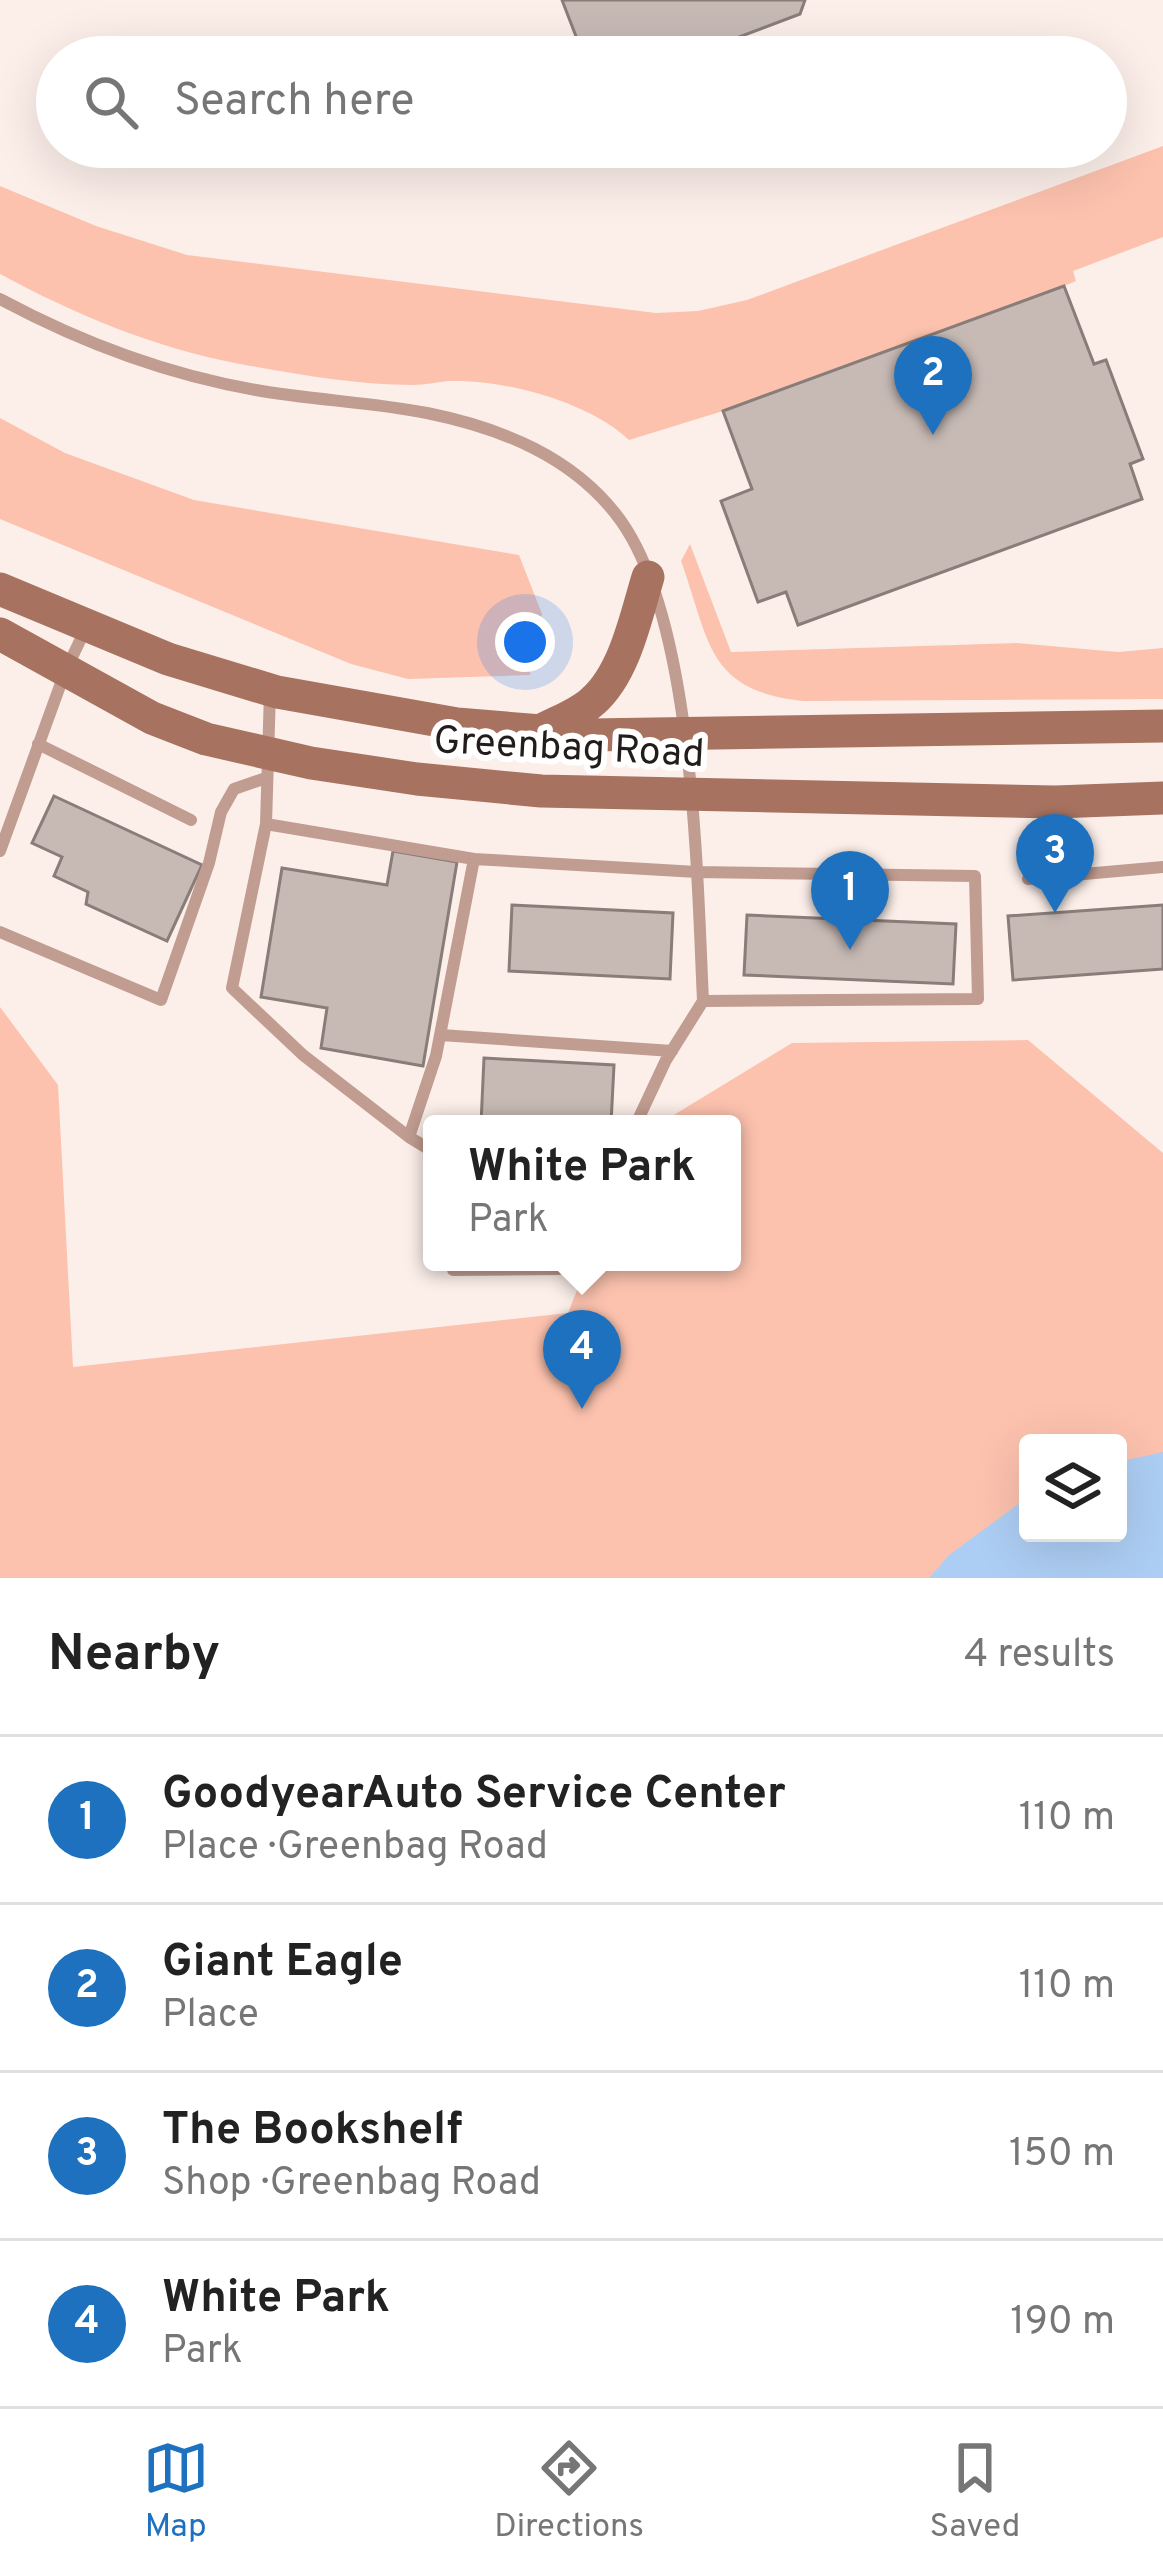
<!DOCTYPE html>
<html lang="en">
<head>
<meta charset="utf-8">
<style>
  body { margin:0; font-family:Overpass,sans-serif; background:#f6f6f6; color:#222 }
  .controls { position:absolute; right:36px; bottom:36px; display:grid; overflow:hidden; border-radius:12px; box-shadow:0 12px 48px #0002 }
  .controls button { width:108px; height:108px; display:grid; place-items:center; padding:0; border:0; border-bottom:3px solid #e0e0e0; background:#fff; color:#222; font:60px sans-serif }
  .you { position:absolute; left:525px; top:642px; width:42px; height:42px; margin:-30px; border:9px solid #fff; border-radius:50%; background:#1a73e8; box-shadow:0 0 0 18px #1a73e833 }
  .badge { display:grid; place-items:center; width:78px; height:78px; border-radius:50%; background:#1d71bf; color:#fff; font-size:39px; font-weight:700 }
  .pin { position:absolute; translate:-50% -99px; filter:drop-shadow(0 3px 6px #0008) }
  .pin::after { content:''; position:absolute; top:63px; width:42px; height:36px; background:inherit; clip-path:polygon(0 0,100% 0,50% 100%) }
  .popup { position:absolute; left:423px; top:1115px; width:318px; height:156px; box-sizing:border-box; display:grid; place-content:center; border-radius:12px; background:#fff; filter:drop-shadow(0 3px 9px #0005); font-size:39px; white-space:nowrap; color:#767676 }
  .popup b { font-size:45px; color:#222 }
  .popup::after { content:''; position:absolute; left:50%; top:100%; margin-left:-24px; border:24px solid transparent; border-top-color:#fff }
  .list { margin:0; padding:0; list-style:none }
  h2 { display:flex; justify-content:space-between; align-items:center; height:156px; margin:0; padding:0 48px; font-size:51px }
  h2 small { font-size:39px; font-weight:400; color:#767676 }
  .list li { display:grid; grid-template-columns:78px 1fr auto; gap:36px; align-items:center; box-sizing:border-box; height:168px; padding:0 48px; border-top:3px solid #e0e0e0 }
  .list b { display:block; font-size:45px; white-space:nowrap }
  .list p { margin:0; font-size:39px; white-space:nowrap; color:#767676 }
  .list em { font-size:39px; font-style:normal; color:#767676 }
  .icon { flex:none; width:66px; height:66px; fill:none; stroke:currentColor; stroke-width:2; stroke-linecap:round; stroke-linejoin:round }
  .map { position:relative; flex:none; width:1163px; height:1578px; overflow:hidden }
  .search { position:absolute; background:#fff; box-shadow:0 12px 48px #0002; left:36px; right:36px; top:36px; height:132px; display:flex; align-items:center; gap:30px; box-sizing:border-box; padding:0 42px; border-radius:66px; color:#767676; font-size:45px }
  .sheet { height:828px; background:#fff }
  nav { display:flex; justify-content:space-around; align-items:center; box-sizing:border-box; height:168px; border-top:3px solid #e0e0e0; background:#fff; font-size:33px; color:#767676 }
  nav a { display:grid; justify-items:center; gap:6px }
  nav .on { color:#1d71bf }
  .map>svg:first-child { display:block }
  .green { fill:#fcc2ae; fill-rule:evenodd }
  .water { fill:#adcef4 }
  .building { fill:#c7bab5; stroke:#897d79; stroke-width:3 }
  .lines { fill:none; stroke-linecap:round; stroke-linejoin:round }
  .lane { stroke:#c19c90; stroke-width:12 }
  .secondary { stroke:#a77360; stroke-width:33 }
  .labels { text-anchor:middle; stroke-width:12; stroke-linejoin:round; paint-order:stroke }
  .street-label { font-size:39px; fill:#221d1b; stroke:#fff }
</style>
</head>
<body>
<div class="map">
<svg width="1163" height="1578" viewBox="0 0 1163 1578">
  <rect width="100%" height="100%" fill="#fcefea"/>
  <!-- green -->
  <path class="green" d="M1163,146V237L1073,271L1076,281L1064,286L723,411L629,440C589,402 504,379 449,381C437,382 425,385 413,385C356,385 296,374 240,364C155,348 76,315 0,274V186L96,226L187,255L656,313L698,311L747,300Z
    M0,418L65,453L194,500L519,555L542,614L530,675L408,679L351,664L0,519Z
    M690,544L731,652L1017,643L1118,652L1163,648V699L804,701C706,691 710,641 681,561Z
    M0,1007L58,1085L73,1367L568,1313L588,1262H732V1124H659L792,1043L1028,1040L1163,1153V1578H0ZM1028,1443H1118V1533H1028Z"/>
  <!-- water -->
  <path class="water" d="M1163,1452V1578H929L949,1555L1028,1497V1533H1118V1462Z"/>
  <!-- building -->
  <path class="building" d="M562,0H805L800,14L686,57H584Z
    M1064,286L1094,364L1106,360L1143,459L1130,464L1142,499L798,625L786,592L758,602L721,501L752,489L723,411Z
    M54,796L202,865L167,941L86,904L88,892L54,876L62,857L32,843Z
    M393,851L457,862L423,1066L321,1048L327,1008L261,997L282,868L387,885Z
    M512,905L673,913L670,979L509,971Z
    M1163,905V969L1013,980L1008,916Z
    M747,915L956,924L953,984L744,975Z
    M484,1058L614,1065L611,1124H481Z"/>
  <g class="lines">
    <!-- lane -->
    <path class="lane" d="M0,299C82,343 164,374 256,390C312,400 371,402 427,413C501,428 575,457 621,521C694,624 697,875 703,1001L978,999L975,876L697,872L474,859L266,824L270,692
      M38,744L191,820
      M266,824L232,988L303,1055L409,1137
      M0,851L65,672L86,628
      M1028,879L1163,867
      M0,932L161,1000L209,863L221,812L234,789L266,778
      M441,1035L672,1051
      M636,1124L666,1060L703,1001
      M432,1151L409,1137L436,1056L474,859
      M452,1262L453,1270L559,1269L564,1262"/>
    <!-- secondary -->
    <path class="secondary" d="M0,589L168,659L277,692L457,724L591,735L1163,726
      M0,634L152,718L206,739L311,763L417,779L541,791L1056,802L1163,798
      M542,730C559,721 579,714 593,701C625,673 636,616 648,577"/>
  </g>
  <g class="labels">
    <!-- street labels -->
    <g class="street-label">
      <text transform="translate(569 745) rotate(3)" y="14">Greenbag Road</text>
    </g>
  </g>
</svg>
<div class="controls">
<button><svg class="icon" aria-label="layers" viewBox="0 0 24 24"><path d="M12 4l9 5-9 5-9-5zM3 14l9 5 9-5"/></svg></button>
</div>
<div class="you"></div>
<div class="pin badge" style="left:850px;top:950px">1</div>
<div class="pin badge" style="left:933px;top:435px">2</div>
<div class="pin badge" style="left:1055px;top:913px">3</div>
<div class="pin badge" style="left:582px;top:1409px">4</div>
<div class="popup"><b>White Park</b>Park</div>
<div class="search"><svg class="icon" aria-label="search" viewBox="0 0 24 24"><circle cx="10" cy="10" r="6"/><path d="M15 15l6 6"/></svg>Search here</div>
</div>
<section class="sheet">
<h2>Nearby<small>4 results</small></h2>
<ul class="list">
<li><span class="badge">1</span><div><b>GoodyearAuto Service Center</b><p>Place · Greenbag Road</p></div><em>110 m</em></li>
<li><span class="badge">2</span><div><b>Giant Eagle</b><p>Place</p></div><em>110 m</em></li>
<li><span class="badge">3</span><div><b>The Bookshelf</b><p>Shop · Greenbag Road</p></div><em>150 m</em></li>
<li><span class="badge">4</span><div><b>White Park</b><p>Park</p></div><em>190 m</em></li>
</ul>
</section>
<nav>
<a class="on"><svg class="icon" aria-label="map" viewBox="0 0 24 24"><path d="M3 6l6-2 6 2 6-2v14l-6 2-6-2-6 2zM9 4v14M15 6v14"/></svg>Map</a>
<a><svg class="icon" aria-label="directions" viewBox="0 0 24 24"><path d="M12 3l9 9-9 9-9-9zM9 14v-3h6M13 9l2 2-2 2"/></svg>Directions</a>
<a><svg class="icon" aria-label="saved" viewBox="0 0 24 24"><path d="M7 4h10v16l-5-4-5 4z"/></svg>Saved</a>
</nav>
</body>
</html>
